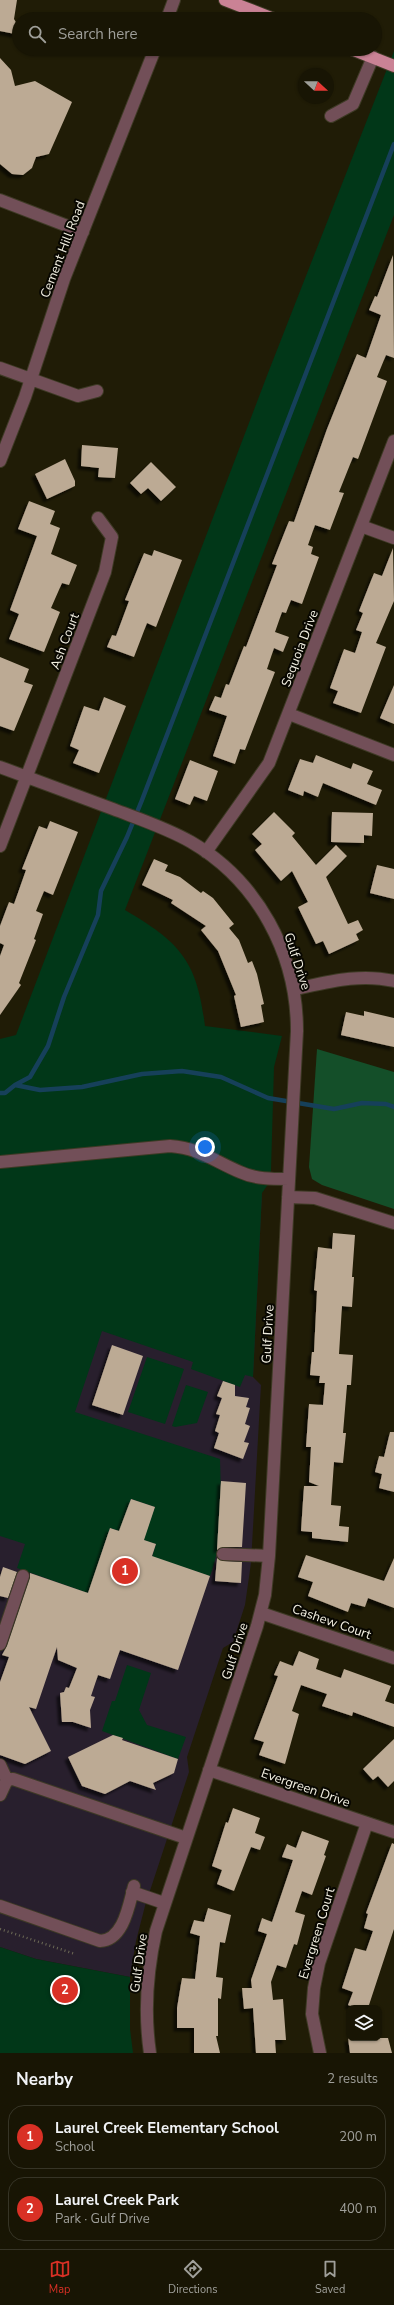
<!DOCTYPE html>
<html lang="en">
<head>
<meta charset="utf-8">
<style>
  body { margin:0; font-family:"Nunito Sans",sans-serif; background:#211e0e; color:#f1f3f6 }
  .controls { position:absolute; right:12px; bottom:12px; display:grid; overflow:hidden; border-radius:8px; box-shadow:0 1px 3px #0004 }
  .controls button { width:36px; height:36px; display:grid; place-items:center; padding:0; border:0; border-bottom:1px solid #363426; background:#181504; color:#f1f3f6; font:20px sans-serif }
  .compass { position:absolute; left:298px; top:68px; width:36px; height:36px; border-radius:50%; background:#181504; box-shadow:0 1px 3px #0004; rotate:111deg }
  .you { position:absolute; left:205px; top:1147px; width:14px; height:14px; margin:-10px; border:3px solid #fff; border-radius:50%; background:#1a73e8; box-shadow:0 0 0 6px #1a73e833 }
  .badge { display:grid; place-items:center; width:26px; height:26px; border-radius:50%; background:#d93025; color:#fff; font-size:13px; font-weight:700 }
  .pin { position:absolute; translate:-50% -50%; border:2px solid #fff; box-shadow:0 1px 4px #0006 }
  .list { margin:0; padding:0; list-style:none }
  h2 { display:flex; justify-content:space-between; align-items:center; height:52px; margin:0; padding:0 16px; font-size:17px }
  h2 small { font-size:13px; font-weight:400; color:#9f9f9a }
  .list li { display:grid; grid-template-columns:26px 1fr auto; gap:12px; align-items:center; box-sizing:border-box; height:64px; margin:0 8px 8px; padding:0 8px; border:1px solid #363426; border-radius:16px }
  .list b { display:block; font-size:15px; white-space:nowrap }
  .list p { margin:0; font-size:13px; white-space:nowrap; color:#9f9f9a }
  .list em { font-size:13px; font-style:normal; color:#9f9f9a }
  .icon { flex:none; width:22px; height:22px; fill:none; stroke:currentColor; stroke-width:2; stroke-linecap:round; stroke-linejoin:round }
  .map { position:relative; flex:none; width:394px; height:2053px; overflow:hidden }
  .search { position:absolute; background:#181504; box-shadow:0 1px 3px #0004; left:12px; right:12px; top:12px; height:44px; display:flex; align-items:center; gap:10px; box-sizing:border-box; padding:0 14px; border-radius:22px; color:#9f9f9a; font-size:15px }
  .sheet { height:196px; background:#181504 }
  nav { display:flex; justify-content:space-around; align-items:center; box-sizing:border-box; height:56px; border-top:1px solid #363426; background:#181504; font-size:11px; color:#9f9f9a }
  nav a { display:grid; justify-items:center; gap:2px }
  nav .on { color:#d93025 }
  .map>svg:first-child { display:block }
  .education { fill:#281f2d }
  .green { fill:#013718 }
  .forest { fill:#144f29 }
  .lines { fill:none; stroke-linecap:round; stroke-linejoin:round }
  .stream { stroke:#16405a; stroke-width:4.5 }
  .building { fill:#bcaa94; filter:url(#shadow) }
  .minor-casing { stroke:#3e3a25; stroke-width:14 }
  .major-casing { stroke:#3e3a25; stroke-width:14 }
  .path { stroke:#6c6956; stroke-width:2.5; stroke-dasharray:1 3; stroke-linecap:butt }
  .minor { stroke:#724f58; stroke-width:12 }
  .major { stroke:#ca8295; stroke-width:12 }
  .labels { text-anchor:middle; stroke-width:4; stroke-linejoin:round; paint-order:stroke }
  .street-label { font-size:13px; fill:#f3f0e2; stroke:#080701 }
</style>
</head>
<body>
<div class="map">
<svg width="394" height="2053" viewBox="0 0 394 2053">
  <defs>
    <filter id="shadow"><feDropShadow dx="-3.5" dy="3.5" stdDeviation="1" flood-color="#0009"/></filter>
  </defs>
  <rect width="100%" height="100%" fill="#201c06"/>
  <!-- education -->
  <path class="education" d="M0,1173L262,1193L253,1377L261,1385L251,1563L245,1605L233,1642L223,1648L187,1757L189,1772L145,1906L136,1941L130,1977L36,1959L0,1947Z"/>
  <!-- green -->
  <path class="green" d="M394,51V215L125,910C181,943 197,961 205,1026L282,1036L274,1067L271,1170L269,1183L262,1193L253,1377L245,1375L240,1387L191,1369L193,1362L102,1331L75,1412L220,1459C221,1493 223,1545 210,1576L152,1557L156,1544L143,1540L155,1507L131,1499L124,1518L122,1532L110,1528L88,1593L17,1568L25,1544L0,1536V1039L16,1035L268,373Z
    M147,1357L184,1369L165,1424L128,1412Z
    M186,1385L208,1392L197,1423L175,1427L172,1426Z
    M127,1665L151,1673L139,1710L147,1725L186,1737L178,1759L102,1731L112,1701H115Z
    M0,1947L36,1959L130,1977V2029L133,2053H0Z"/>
  <!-- forest -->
  <path class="forest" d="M317,1049L394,1072V1209L322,1185L312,1179L309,1167Z"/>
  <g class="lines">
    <!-- stream -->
    <path class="stream" d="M15,1085L30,1077L48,1046L64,997L98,915L101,891L127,837L142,800L394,144
      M0,1093H5L15,1085L40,1090L82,1087L142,1074L182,1071L221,1077L268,1098L334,1109L362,1103L386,1104L394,1107"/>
  </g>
  <!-- building -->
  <path class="building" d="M0,0H17L14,19L19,27L15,34L0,31Z
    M0,58L11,70L15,86L35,81L72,102L49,154L36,157L32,168L23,175L12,174L0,164Z
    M393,255L394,358L386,355L377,377L387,381L358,459L353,457L339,492L344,493L330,530L315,525L308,545L313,547L311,554L319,557L302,604L291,600L286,613L282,612L275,632L289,637L283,652L274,648L267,669L275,672L245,750L240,749L235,764L213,756L227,716L209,710L215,696L221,698L226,684L229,685L244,646L246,647L277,565L272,564L289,521L294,522L327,429L357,354L366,358L381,315L369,310L375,296L377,297Z
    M82,445L118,448L115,478L98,477L99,468L81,466Z
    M65,459L75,481V486L47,499L35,474Z
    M151,462L176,487L161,501L148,488L141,494L130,483Z
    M29,501L55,511L50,524L60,528L51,554L77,565L69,585L62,583L51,608L60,612L44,652L9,639L19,614L10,610L37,536L18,529Z
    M393,548L394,601L376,643L386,647L361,713L333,703L338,691L330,688L344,649L355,653L362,632L356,630L363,613L359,611L374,573L382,576Z
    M154,550L182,560L156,627L147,623L134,657L107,647L112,635L116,636L129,601L125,600L144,553L152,556Z
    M0,657L29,669L24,682L33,685L14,731L0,726Z
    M394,685V724L380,718Z
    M104,697L126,706L99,773L73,763L79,750L70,746L84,706L99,711Z
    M316,755L351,769L353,763L373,771L367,784L382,790L376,805L323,783L318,797L304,791L303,796L288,790L300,759L313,763Z
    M190,760L218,771L207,801L194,796L190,805L175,799Z
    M274,812L295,833L292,836L316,865L336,845L347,856L326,877L348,924L358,920L363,930L356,934L359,940L329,954L323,941L316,944L298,907L308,902L292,871L281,881L255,850L262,844L252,834Z
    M332,812L373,813L372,836L364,835V843L331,842Z
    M50,821L78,832L53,895L44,891L36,911L43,914L34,939L36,940L19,983L21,985L0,1015V956L4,945L0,943V926L9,902L14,904L26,870L22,869L39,826L47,829Z
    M154,859L168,865L165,871L180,877L201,893L203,891L213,898L234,924L229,928L239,940L248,963L252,961L257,974L264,1004L261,1005L264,1022L241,1027L234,996L236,995L218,951L201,930L206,926L171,903L173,900L142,885Z
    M377,865L394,869V899L370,893Z
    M364,1011L394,1018V1047L341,1035L346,1012L364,1016Z
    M333,1233L355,1235L352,1277H354L352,1307L342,1306L339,1354L353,1355L351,1385H347L343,1433H346L343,1463L334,1462L331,1505L341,1506L339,1526L349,1527L348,1542L312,1538V1532L301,1531L304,1486H319L309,1482L311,1447H306L309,1404L323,1405L325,1383H319L320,1376L310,1375L312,1352H314L317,1291L314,1290L318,1247L332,1249Z
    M112,1345L143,1356L123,1415L92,1405Z
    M223,1381L235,1385V1396L249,1398L246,1407L250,1408L245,1424L250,1426L244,1442L249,1443L243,1459L214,1448L219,1433L215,1431L220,1415L216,1414L222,1398L217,1396Z
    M390,1432H394V1492L379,1488L382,1474L375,1472L379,1456L384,1457Z
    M221,1481L246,1483L242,1547H223L217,1550Z
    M131,1499L155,1507L144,1540L156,1544L152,1556L210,1576L178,1670L120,1650L110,1679L98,1675L91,1696L95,1697L90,1710L91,1728L73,1722H62L60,1693L64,1692L66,1687L69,1688L77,1668L58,1660L57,1647L36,1709L29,1707L51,1751L25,1764L0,1755V1682L9,1657L2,1655L7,1646L30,1578V1573L88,1593L110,1528L119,1531Z
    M306,1555L384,1581L394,1558V1608L368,1598L365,1607L351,1603L348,1612L308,1596L313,1582L298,1577Z
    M217,1558L223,1561L242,1562L241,1583L215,1581Z
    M3,1567L17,1572L8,1598L0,1596V1577Z
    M299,1651L319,1659L316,1669L341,1678L344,1669L391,1686L385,1701L394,1704V1727L353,1712L352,1716L322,1706L327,1694L301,1685L292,1711L299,1714L285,1764L259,1755L264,1742L254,1739L278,1676L274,1675L280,1661L293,1666Z
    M113,1735L123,1738L122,1740L178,1759L174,1773L153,1783L156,1790L130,1781L105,1794L82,1786L68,1757Z
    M394,1739V1781L388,1787L378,1776L373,1780L363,1769Z
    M233,1808L260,1818L255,1833L265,1837L260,1850L251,1847L234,1891L217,1884L222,1870L212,1866L226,1822L228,1823Z
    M302,1831L329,1841L324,1855L326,1856L312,1895L302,1891L295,1912L305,1915L297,1945L294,1944L286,1968L277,1965L271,1982L273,2000L283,1999L286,2040H275L276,2053H256L253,2008L244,2009L242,1988H252L251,1980L267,1934L258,1931L262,1918L272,1922L293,1860L282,1857L287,1844L296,1848Z
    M392,1843L394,1844V1929L368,2008H356L348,2005L353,1992L342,1988L355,1948L366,1951L373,1931L364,1928L368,1914L366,1913Z
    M208,1908L231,1915L225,1943L220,1942L216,1977L223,1978L221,1999L218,1998V2036H216L220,2053H194V2028H177V2008L182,1978L195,1979L200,1936L190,1933L194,1920L204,1922Z
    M348,2038H388L392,2053H350Z"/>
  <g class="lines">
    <!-- minor casing -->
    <g class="minor-casing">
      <path id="minor" d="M167,19L174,0
        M331,116L353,104L373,57
        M0,200L83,232
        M0,368L78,396L97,391
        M0,461L25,397L64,279L155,49
        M361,526L394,538
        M289,714L394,755
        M0,767C38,781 75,795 113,809C139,819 167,828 191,842C258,881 297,954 297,1031L269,1556L265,1595L257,1626L156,1931C147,1971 144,2012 150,2053
        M0,846L105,572L112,537L98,518
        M206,852L269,763L394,441
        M295,989C328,982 360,973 394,981
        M0,1162L170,1146C199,1148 214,1161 240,1172C255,1179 272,1179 289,1179
        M288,1197L315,1198L394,1223
        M223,1554L269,1556
        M261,1613L394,1658
        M0,1644L23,1576
        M0,1765L7,1780
        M209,1770L394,1832
        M0,1795L7,1780L13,1779L186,1838
        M132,1892L164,1903
        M0,1906L100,1941C124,1940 129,1904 134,1886
        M320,2053L312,2014L314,1988L319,1963L367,1823"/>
    </g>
    <!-- major casing -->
    <g class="major-casing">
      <path id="major" d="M225,0L274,19
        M351,49L394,66"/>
    </g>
    <!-- path -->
    <path class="path" d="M0,1929L75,1954"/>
    <!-- minor -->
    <use href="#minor" class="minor"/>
    <!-- major -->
    <use href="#major" class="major"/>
  </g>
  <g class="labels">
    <!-- street labels -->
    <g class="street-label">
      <text transform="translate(62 249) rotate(-69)" y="5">Cement Hill Road</text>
      <text transform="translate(64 641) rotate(-69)" y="5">Ash Court</text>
      <text transform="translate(299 648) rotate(-69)" y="5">Sequoia Drive</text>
      <text transform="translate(298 961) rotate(72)" y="5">Gulf Drive</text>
      <text transform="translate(267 1334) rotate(-87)" y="5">Gulf Drive</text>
      <text transform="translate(332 1621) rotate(19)" y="5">Cashew Court</text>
      <text transform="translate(234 1651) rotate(-72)" y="5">Gulf Drive</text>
      <text transform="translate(306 1787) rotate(19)" y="5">Evergreen Drive</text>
      <text transform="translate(316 1933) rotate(-73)" y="5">Evergreen Court</text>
      <text transform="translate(138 1963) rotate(-82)" y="5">Gulf Drive</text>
    </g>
  </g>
</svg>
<div class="controls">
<button><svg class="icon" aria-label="layers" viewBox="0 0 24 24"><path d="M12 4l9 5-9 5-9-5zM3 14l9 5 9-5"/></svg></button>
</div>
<svg class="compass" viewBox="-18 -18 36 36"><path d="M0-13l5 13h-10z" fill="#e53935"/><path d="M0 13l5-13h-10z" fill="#9f9f9a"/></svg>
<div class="you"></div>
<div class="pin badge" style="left:125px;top:1571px">1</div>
<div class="pin badge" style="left:65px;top:1990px">2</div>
<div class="search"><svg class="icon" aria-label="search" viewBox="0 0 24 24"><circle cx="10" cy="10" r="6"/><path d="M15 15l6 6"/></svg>Search here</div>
</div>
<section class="sheet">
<h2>Nearby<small>2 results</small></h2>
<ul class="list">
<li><span class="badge">1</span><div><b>Laurel Creek Elementary School</b><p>School</p></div><em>200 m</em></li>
<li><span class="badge">2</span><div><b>Laurel Creek Park</b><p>Park · Gulf Drive</p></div><em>400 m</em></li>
</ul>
</section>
<nav>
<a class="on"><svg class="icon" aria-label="map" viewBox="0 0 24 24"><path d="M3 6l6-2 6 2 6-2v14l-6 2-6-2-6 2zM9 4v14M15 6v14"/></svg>Map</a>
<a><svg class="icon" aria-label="directions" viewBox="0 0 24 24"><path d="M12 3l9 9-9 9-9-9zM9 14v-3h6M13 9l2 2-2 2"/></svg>Directions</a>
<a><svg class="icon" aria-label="saved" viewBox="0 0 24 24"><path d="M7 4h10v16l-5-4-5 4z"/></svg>Saved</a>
</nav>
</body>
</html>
